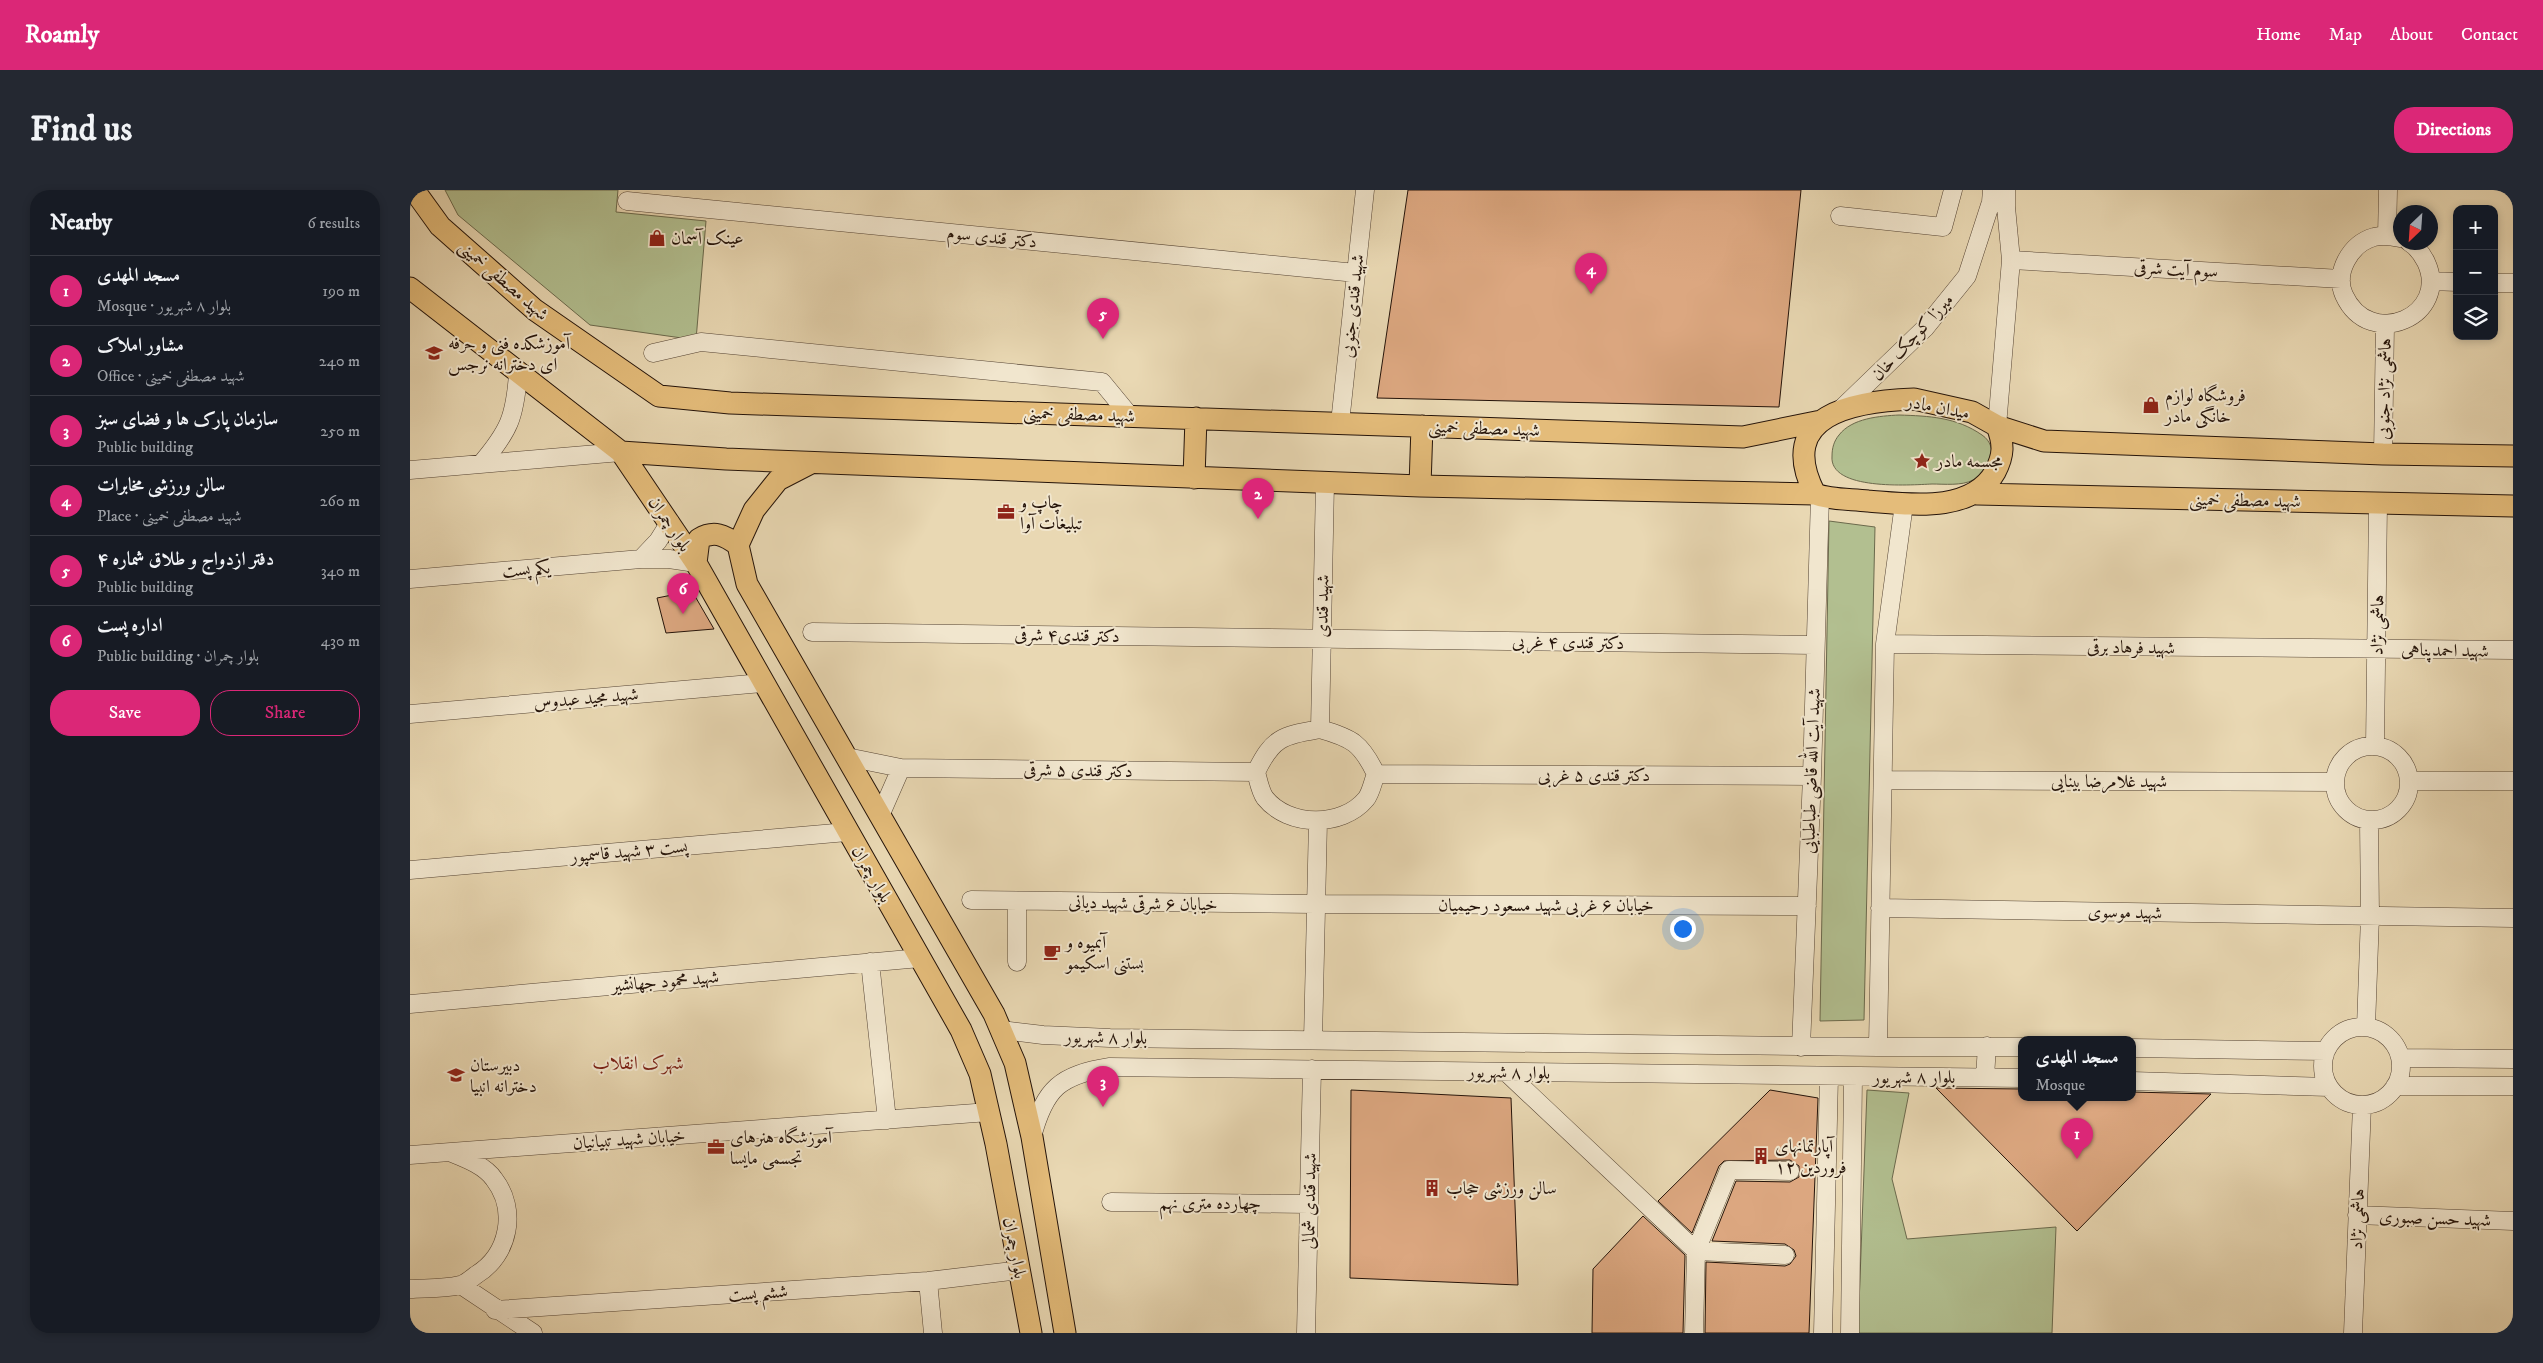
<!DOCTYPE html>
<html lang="en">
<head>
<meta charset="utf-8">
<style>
  body { margin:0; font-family:"IM FELL DW Pica",Amiri,serif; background:#242831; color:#f1f3f6 }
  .controls { position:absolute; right:15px; top:15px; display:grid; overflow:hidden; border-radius:10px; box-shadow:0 2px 8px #0003 }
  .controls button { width:45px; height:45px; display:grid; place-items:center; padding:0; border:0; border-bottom:1px solid #363941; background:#171b24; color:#f1f3f6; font:25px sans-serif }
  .compass { position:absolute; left:1983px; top:15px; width:45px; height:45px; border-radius:50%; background:#171b24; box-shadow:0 2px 8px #0003; rotate:205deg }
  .you { position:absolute; left:1272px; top:738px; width:18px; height:18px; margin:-12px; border:4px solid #fff; border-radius:50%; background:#1a73e8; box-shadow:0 0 0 8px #1a73e833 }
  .badge { display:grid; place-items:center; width:32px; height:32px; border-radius:50%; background:#db2777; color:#fff; font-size:16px; font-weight:700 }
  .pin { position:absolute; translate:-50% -41px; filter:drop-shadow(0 1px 2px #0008) }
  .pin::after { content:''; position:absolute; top:26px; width:18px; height:15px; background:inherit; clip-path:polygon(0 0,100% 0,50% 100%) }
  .popup { position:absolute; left:1608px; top:846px; width:118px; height:65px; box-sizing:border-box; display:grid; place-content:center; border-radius:10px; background:#171b24; filter:drop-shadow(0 1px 4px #0005); font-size:16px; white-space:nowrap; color:#9ea1a6 }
  .popup b { font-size:19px; color:#f1f3f6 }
  .popup::after { content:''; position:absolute; left:50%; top:100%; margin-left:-10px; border:10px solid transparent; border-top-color:#171b24 }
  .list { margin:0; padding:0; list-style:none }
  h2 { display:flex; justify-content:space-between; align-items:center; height:65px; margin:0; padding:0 20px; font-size:21px }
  h2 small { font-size:16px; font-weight:400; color:#9ea1a6 }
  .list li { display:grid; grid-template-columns:32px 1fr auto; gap:15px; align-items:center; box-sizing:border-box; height:70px; padding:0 20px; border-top:1px solid #363941 }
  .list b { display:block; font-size:19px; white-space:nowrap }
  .list p { margin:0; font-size:16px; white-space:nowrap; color:#9ea1a6 }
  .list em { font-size:16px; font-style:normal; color:#9ea1a6 }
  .actions { display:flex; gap:10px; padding:15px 20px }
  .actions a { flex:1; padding:11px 0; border:1px solid #db2777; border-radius:20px; text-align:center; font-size:18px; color:#db2777 }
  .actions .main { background:#db2777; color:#fff }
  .icon { flex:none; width:28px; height:28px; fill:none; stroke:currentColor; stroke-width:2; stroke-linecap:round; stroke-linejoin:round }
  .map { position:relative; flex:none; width:2103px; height:1143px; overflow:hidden; border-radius:20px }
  header { display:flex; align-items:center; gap:30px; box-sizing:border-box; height:70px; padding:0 25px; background:#db2777; color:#fff }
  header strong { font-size:24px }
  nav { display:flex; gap:28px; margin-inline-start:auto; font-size:18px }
  .intro { display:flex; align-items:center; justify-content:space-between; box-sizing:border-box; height:120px; padding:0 30px }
  h1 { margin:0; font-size:35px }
  .button { padding:12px 22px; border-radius:20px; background:#db2777; color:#fff; font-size:18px; font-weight:700 }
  main { display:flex; gap:30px; padding:0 30px }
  aside { flex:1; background:#171b24; border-radius:20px; box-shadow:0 2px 8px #0003 }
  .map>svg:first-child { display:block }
  .green { fill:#b2bf90; stroke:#6b694c }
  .building { fill:#dca780; stroke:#241309 }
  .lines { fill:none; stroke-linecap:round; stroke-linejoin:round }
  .minor-casing { stroke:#554434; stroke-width:19 }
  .major-casing { stroke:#241309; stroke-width:23 }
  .minor { stroke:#f1e6ce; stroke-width:18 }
  .major { stroke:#e4bc7a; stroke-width:21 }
  .labels { text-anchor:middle; stroke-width:4; stroke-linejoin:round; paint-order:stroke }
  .street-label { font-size:18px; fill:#241309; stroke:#f1e6ce }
  .poi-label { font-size:18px; fill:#241309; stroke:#f1e6ce; text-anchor:start }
  .neighbourhood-label { font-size:19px; fill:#7a1f14; stroke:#f1e6ce }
</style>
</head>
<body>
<header>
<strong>Roamly</strong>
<nav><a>Home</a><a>Map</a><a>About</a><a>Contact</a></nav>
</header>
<div class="intro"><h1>Find us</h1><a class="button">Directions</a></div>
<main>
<aside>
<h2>Nearby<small>6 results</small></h2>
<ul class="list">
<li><span class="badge">1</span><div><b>مسجد المهدی</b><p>Mosque · بلوار ۸ شهریور</p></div><em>190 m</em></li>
<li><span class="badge">2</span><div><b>مشاور املاک</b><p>Office · شهید مصطفی خمینی</p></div><em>240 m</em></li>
<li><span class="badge">3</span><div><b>سازمان پارک ها و فضای سبز</b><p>Public building</p></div><em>250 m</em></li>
<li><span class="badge">4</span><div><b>سالن ورزشی مخابرات</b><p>Place · شهید مصطفی خمینی</p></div><em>260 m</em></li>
<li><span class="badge">5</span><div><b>دفتر ازدواج و طلاق شماره ۴</b><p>Public building</p></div><em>340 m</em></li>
<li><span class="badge">6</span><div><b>اداره پست</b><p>Public building · بلوار چمران</p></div><em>430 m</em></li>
</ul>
<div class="actions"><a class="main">Save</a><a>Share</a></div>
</aside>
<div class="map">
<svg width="2103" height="1143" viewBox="0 0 2103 1143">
  <rect width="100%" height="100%" fill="#e9d8b3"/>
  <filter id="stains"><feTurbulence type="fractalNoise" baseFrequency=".004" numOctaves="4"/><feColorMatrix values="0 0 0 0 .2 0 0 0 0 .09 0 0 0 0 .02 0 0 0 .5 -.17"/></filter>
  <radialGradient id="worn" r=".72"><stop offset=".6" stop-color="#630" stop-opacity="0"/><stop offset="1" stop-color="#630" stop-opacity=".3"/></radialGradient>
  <!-- green -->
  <path class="green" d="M35,0H208L206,22L296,31L286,150L180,135L48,25Z
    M1489,225C1519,226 1546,227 1572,245C1590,257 1580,282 1563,290C1552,296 1534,294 1522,294C1500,295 1419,301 1422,266C1422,258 1424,251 1429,245C1442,228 1470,226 1489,225Z
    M1419,331L1465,337L1454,830L1410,831Z
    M1457,900L1499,903L1482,989L1497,1049L1646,1037L1642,1143H1448Z"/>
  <!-- building -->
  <path class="building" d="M998,0H1391L1369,217L967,208Z
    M282,401L304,439L256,443L247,408Z
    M1526,898L1612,899V908H1722V902L1801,904L1667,1041Z
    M941,900L1101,908L1108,1095L940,1088Z
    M1360,900L1408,908L1399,1143H1295L1296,1072L1375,1076L1380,1074L1386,1066L1384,1060L1375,1054L1302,1051L1326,991L1380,992L1389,987V976L1380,970L1314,971L1309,976L1282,1043L1248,1011Z
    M1233,1026L1275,1065L1273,1143H1182L1183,1079Z"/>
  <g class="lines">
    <!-- minor casing -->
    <g class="minor-casing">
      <path id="minor" d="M217,11L946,83
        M1430,26L1533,37L1543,0
        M1977,46L1978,0
        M1990,48C1981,46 1973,45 1964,47C1940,54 1924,83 1934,105C1960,162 2041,125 2016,72C2012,64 2007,57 1999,52
        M1601,70L1931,89
        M2021,91L2047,92
        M2084,93H2103
        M243,163L291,152L692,192L720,226
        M1432,218L1515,138L1557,86L1581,12L1582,0
        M930,233L955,0
        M1587,236L1601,70L1596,17V0
        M1973,264L1975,135
        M71,274C99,241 105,227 108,184
        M0,280L211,262
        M260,332L248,351L231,369H259L286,373
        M0,389L231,369
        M402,442L1404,455
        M1475,454L2103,460
        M0,524L352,493
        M910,539C942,548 951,553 966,584C963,591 961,603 956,609C932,638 878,637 855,608C850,601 848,589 846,582C863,547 872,546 910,539Z
        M910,539L915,293
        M1925 593a37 37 0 1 1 74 0a37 37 0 1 1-74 0Z
        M1965,556L1968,313
        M437,567L491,578L470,626
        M491,578L846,582
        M966,584L1402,586
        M1473,590L1924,592
        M2000,591H2103
        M0,680L437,642
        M561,710L905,714L1397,716
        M607,711V772
        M1470,718L2103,728
        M460,772L477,930
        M0,814L510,768
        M1956,837L1960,726L1959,631
        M1913 876a39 39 0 1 1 78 0a39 39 0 1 1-78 0Z
        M591,840L633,845L700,848L1468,857H1612
        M903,850L908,631
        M1391,857L1402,586L1410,306
        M1468,857L1475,454L1494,314
        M1722,858L1916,861
        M1990,868L2103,869
        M1096,882L1286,1061L1375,1065
        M1575,887L1577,856
        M1722,891L1919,897
        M1985,896H2103
        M622,947C635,898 650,885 700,877L1612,888
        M0,965L579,922
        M701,1012L899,1014
        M1947,1025L2103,1031
        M518,1091L523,1143
        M51,1095L123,1143
        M0,1099C16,1098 34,1099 50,1095C55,1094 61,1089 66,1085C99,1065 108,1020 84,989C75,976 57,969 42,963
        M85,1120L518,1091L610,1080
        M896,1143L902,879
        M1284,1143L1286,1061L1319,980L1380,981
        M1413,1143L1419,886
        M1440,1143L1443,887
        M1943,1143L1952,915"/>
    </g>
    <!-- major casing -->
    <g class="major-casing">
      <path id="major" d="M4,0L30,36L125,120L249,206L320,213L1333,247L1411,231
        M0,98L211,262L316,269L1010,296L1405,304
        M1504,209L1562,222L1587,236C1594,254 1594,265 1585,282C1561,324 1498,314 1458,311C1441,309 1420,310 1405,304C1364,224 1445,211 1504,209Z
        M1587,236L1634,251L1973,264L2103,266
        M211,262L286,373L551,840L570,884L586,954L621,1143
        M401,273L368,290L344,320L328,355L337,394L584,824L605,873L622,947L655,1143
        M784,288L786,228
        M1010,296L1012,236
        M1567,304L2103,316
        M286,373L289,349C304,340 314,345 328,355"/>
    </g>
    <!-- minor -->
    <use href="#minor" class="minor"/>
    <!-- major -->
    <use href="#major" class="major"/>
  </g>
  <!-- icons -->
  <defs>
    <g id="shop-bare" transform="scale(1.35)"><path d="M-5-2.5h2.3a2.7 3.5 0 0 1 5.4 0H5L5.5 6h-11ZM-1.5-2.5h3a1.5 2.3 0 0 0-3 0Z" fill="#8f2418" stroke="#f1e6ce" stroke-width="2.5" paint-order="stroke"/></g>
    <g id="school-bare" transform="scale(1.35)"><path d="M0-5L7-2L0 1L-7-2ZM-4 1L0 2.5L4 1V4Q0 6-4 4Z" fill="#8f2418" stroke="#f1e6ce" stroke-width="2.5" paint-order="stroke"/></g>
    <g id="sight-bare" transform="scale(1.35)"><path d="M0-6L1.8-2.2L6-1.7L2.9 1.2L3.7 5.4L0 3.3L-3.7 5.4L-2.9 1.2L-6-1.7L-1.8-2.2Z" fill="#8f2418" stroke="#f1e6ce" stroke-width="2.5" paint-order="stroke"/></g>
    <g id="office-bare" transform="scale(1.35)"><path d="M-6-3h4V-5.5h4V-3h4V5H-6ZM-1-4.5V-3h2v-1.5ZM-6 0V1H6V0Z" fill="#8f2418" stroke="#f1e6ce" stroke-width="2.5" paint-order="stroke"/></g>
    <g id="cafe-bare" transform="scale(1.35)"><path d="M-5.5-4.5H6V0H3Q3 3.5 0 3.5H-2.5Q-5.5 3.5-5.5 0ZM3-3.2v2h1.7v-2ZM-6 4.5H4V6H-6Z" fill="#8f2418" stroke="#f1e6ce" stroke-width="2.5" paint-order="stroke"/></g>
    <g id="building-bare" transform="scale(1.35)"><path d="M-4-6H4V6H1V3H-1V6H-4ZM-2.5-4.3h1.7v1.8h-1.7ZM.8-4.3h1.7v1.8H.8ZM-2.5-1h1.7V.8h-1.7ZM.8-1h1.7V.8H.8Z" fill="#8f2418" stroke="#f1e6ce" stroke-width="2.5" paint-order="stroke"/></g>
  </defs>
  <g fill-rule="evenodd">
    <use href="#shop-bare" x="247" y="48"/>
    <use href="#school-bare" x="24" y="163"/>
    <use href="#shop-bare" x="1741" y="215"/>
    <use href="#sight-bare" x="1512" y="271"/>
    <use href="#office-bare" x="596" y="322"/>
    <use href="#cafe-bare" x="642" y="762"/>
    <use href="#school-bare" x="46" y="885"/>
    <use href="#office-bare" x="306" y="957"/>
    <use href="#building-bare" x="1351" y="966"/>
    <use href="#building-bare" x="1022" y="998"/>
  </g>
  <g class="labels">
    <!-- street labels -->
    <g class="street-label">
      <text transform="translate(582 47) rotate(6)" y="6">دکتر قندی سوم</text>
      <text transform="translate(1766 79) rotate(3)" y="6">سوم آیت شرقی</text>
      <text transform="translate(94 90) rotate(41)" y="6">شهید مصطفی خمینی</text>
      <text transform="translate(942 116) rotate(-84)" y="6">شهید قندی جنوبی</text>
      <text transform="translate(1502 147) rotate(-47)" y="6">میرزا کوچک خان</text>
      <text transform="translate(1974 199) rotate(-89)" y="6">هاشمی نژاد جنوبی</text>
      <text transform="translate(1528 217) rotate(11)" y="6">میدان مادر</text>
      <text transform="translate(669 224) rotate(2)" y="6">شهید مصطفی خمینی</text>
      <text transform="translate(1074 238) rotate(2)" y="6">شهید مصطفی خمینی</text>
      <text transform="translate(1835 310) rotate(1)" y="6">شهید مصطفی خمینی</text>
      <text transform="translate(260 334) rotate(56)" y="6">بلوار چمران</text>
      <text transform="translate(116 379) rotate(-5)" y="6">یکم پست</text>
      <text transform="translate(912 416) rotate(-89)" y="6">شهید قندی</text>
      <text transform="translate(1967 435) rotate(-89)" y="6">هاشمی نژاد</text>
      <text transform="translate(657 445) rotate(1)" y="6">دکتر قندی۴ شرقی</text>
      <text transform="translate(1158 452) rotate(1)" y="6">دکتر قندی ۴ غربی</text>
      <text transform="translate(1721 457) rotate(1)" y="6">شهید فرهاد برقی</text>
      <text transform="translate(2035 460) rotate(1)" y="6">شهید احمدپناهی</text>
      <text transform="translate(176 508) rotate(-5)" y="6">شهید مجید عبدوس</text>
      <text transform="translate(668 580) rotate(1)" y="6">دکتر قندی ۵ شرقی</text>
      <text transform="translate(1401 581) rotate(-88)" y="6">شهید آیت الله قاضی طباطبایی</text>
      <text x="1184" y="591">دکتر قندی ۵ غربی</text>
      <text x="1699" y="597">شهید غلامرضا بینایی</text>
      <text transform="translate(219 661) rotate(-5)" y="6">پست ۳ شهید قاسمپور</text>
      <text transform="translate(462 684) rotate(60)" y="6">بلوار چمران</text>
      <text transform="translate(733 713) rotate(1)" y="6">خیابان ۶ شرقی شهید دیانی</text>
      <text x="1136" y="721">خیابان ۶ غربی شهید مسعود رحیمیان</text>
      <text transform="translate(1715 722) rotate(1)" y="6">شهید موسوی</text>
      <text transform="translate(255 791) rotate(-5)" y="6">شهید محمود جهانشیر</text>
      <text transform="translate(696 847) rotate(1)" y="6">بلوار ۸ شهریور</text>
      <text transform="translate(1099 882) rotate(1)" y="6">بلوار ۸ شهریور</text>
      <text x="1504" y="893">بلوار ۸ شهریور</text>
      <text transform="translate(219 949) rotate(-4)" y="6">خیابان شهید تبیانیان</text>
      <text transform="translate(899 1011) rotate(-89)" y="6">شهید قندی شمالی</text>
      <text x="800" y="1019">چهارده متری نهم</text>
      <text transform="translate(2025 1028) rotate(2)" y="6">شهید حسن صبوری</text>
      <text transform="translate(1947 1029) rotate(-88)" y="6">هاشمی نژاد</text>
      <text transform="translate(605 1058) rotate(79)" y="6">بلوار چمران</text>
      <text transform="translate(348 1103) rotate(-4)" y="6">ششم پست</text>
    </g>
    <!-- poi labels -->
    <g class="poi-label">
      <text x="261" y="54">عینک آسمان</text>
      <text x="38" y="159">آموزشکده فنی و حرفه<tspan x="38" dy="21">ای دخترانه نرجس</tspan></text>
      <text x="1755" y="211">فروشگاه لوازم<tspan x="1755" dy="21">خانگی مادر</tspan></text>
      <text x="1526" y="277">مجسمه مادر</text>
      <text x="610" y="318">چاپ و<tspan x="610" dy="21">تبلیغات آوا</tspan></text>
      <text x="656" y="758">آبمیوه و<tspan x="656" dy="21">بستنی اسکیمو</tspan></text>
      <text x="60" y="881">دبیرستان<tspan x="60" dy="21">دخترانه انبیا</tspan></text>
      <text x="320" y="953">آموزشگاه هنرهای<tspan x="320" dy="21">تجسمی مایسا</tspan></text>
      <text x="1365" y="962">آپارتمانهای<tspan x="1365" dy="21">۱۲ فروردین</tspan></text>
      <text x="1036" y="1004">سالن ورزشی حجاب</text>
    </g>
    <!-- neighbourhood labels -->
    <g class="neighbourhood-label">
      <text x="228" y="879">شهرک انقلاب</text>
    </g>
  </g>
  <rect width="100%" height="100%" filter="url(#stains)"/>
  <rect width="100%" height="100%" fill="url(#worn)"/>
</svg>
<div class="controls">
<button>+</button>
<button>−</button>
<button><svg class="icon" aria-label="layers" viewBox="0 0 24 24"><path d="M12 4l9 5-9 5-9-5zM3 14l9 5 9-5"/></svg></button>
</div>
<svg class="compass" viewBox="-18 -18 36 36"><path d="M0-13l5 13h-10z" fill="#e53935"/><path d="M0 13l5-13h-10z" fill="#9ea1a6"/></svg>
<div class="you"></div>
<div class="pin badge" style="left:1667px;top:969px">1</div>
<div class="popup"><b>مسجد المهدی</b>Mosque</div>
<div class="pin badge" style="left:848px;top:329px">2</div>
<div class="pin badge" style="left:693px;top:917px">3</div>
<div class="pin badge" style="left:1181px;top:104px">4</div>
<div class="pin badge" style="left:693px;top:149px">5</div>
<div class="pin badge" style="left:273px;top:424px">6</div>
</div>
</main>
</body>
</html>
